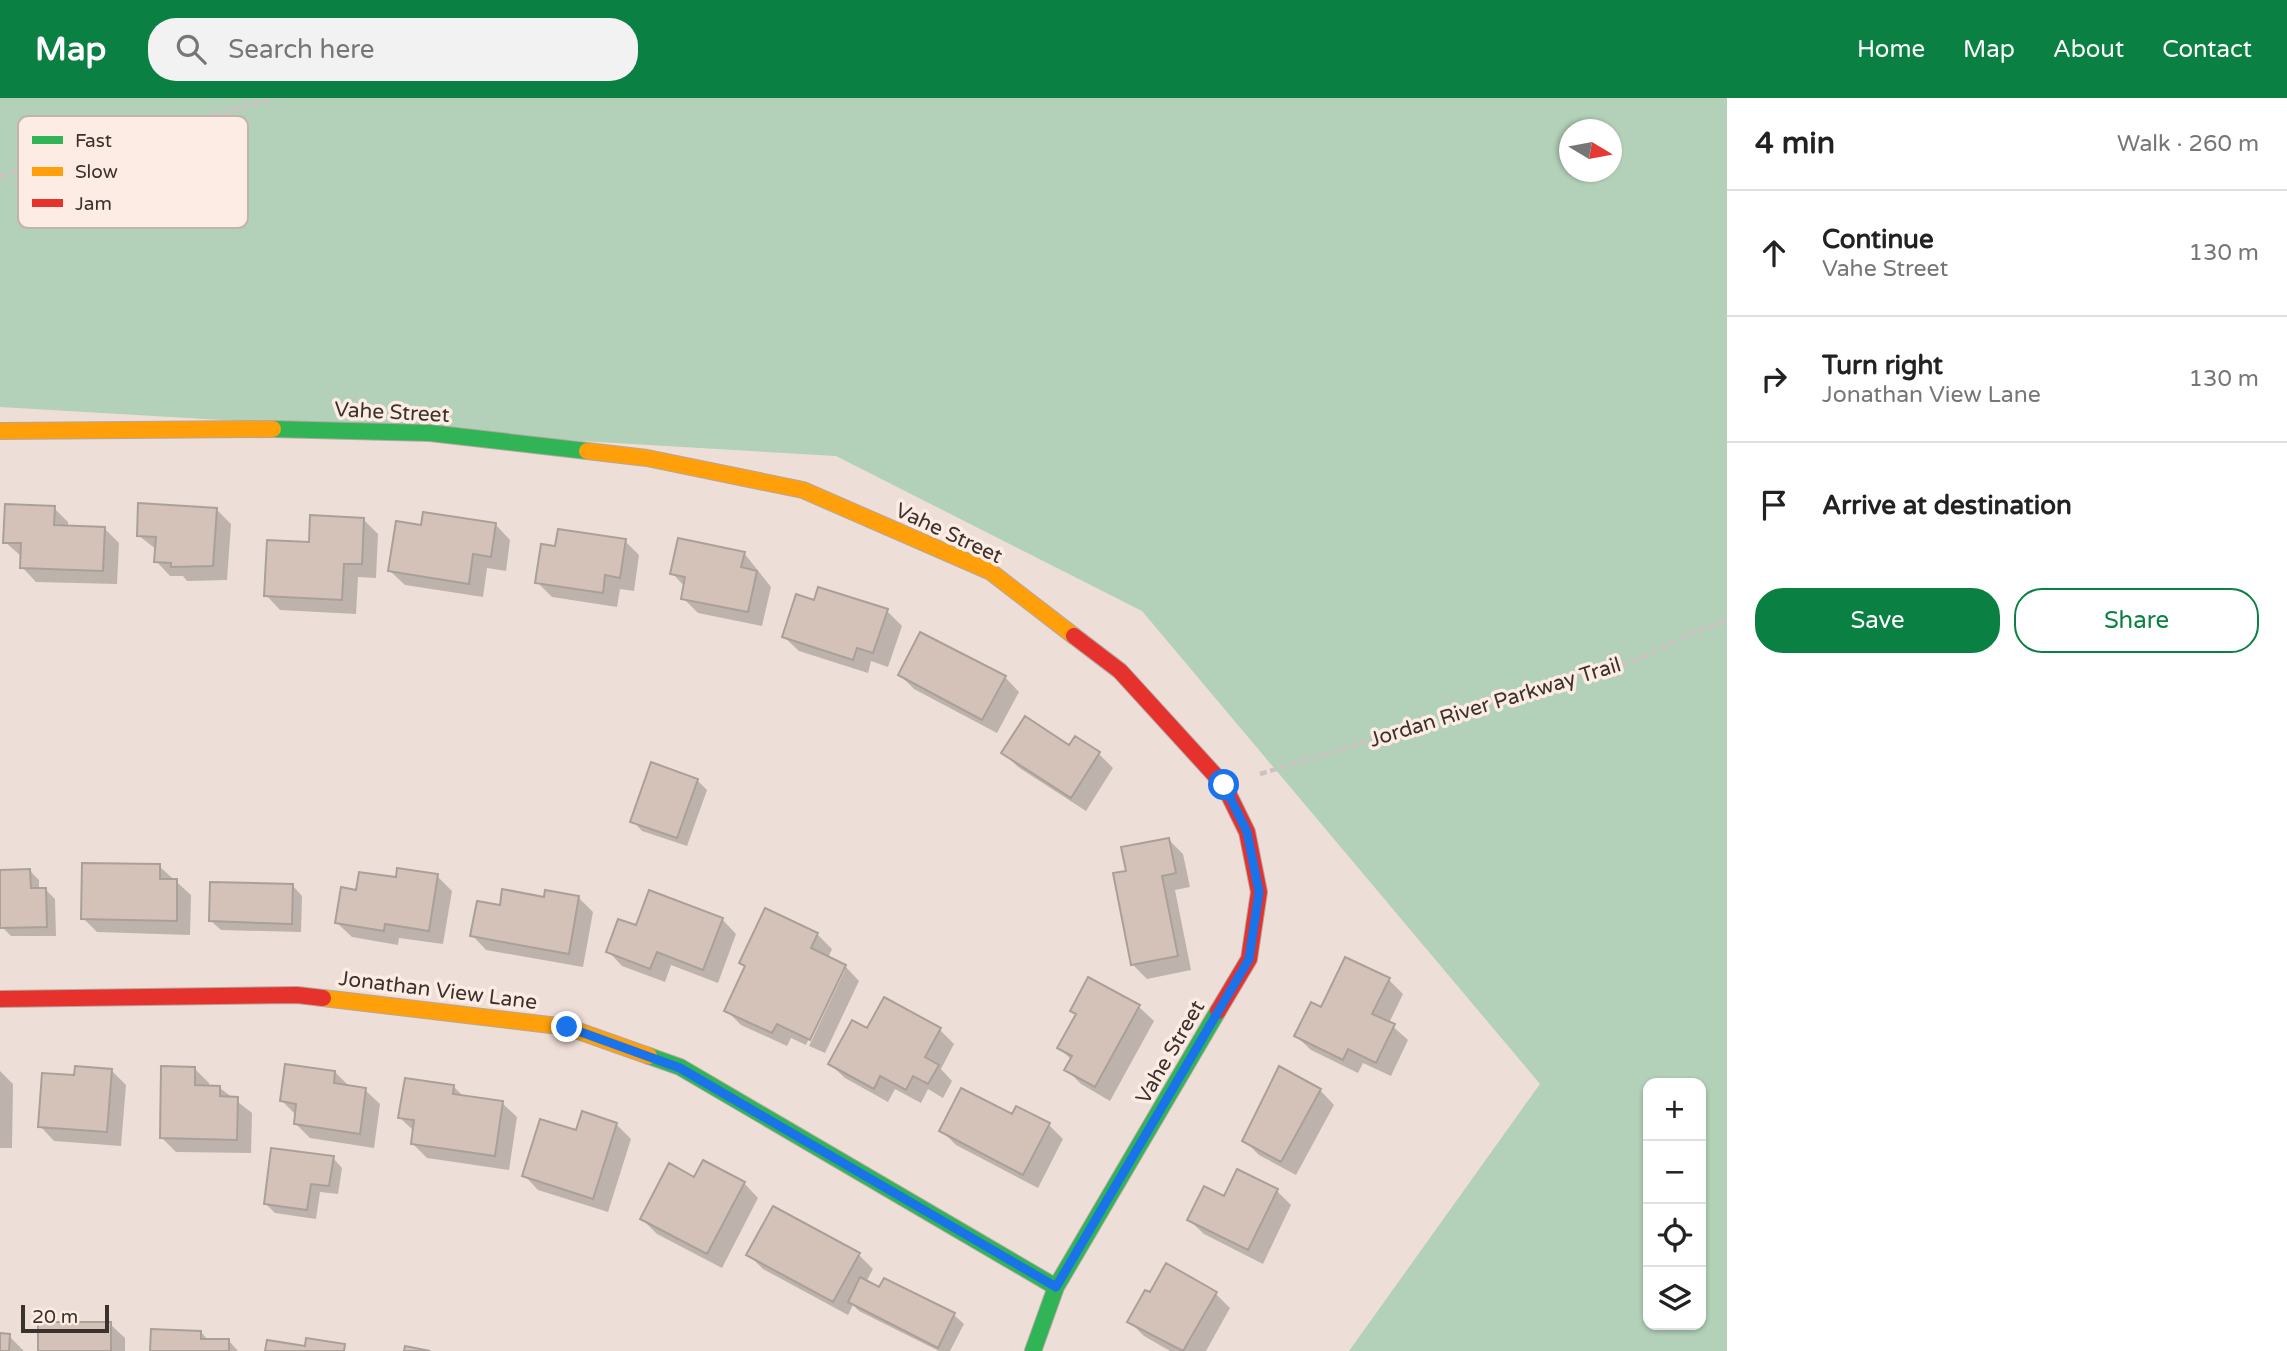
<!DOCTYPE html>
<html lang="en">
<head>
<meta charset="utf-8">
<style>
  body { margin:0; font-family:"Varela Round",sans-serif; background:#f2f2f2; color:#222 }
  .controls { position:absolute; right:21px; bottom:21px; display:grid; overflow:hidden; border-radius:14px; box-shadow:0 2px 5px #0004 }
  .controls button { width:63px; height:63px; display:grid; place-items:center; padding:0; border:0; border-bottom:2px solid #e0e0e0; background:#fff; color:#222; font:35px sans-serif }
  .compass { position:absolute; left:1559px; top:21px; width:63px; height:63px; border-radius:50%; background:#fff; box-shadow:0 2px 5px #0004; rotate:100deg }
  .scale { position:absolute; left:21px; bottom:18px; width:88px; box-sizing:border-box; padding-left:7px; border:4px solid #3c322d; border-top:0; font-size:19px; line-height:24px; white-space:nowrap; color:#3c322d; -webkit-text-stroke:5px #fcece4; paint-order:stroke }
  .stop { position:absolute; width:21px; height:21px; margin:-16px; border:5px solid #1a73e8; border-radius:50%; background:#fff }
  .stop.end { background:#1a73e8; border-color:#fff; box-shadow:0 2px 7px #0008 }
  .list { margin:0; padding:0; list-style:none }
  h2 { display:flex; justify-content:space-between; align-items:center; height:91px; margin:0; padding:0 28px; font-size:30px }
  h2 small { font-size:23px; font-weight:400; color:#767676 }
  .list li { display:grid; grid-template-columns:46px 1fr auto; gap:21px; align-items:center; box-sizing:border-box; height:126px; padding:0 28px; border-top:2px solid #e0e0e0 }
  .list b { display:block; font-size:26px; white-space:nowrap }
  .list p { margin:0; font-size:23px; white-space:nowrap; color:#767676 }
  .list em { font-size:23px; font-style:normal; color:#767676 }
  .actions { display:flex; gap:14px; padding:21px 28px }
  .actions a { flex:1; padding:16px 0; border:2px solid #0b8043; border-radius:28px; text-align:center; font-size:24px; color:#0b8043 }
  .actions .main { background:#0b8043; color:#fff }
  .icon { flex:none; width:38px; height:38px; fill:none; stroke:currentColor; stroke-width:2; stroke-linecap:round; stroke-linejoin:round }
  .map { position:relative; flex:none; width:1727px; height:1253px; overflow:hidden }
  header { display:flex; align-items:center; gap:42px; box-sizing:border-box; height:98px; padding:0 35px; background:#0b8043; color:#fff }
  header strong { font-size:33px }
  nav { display:flex; gap:38px; margin-inline-start:auto; font-size:24px }
  .search { width:490px; height:63px; background:#f2f2f2; display:flex; align-items:center; gap:18px; box-sizing:border-box; padding:0 24px; border-radius:28px; color:#767676; font-size:26px }
  main { display:flex }
  aside { flex:1; background:#fff }
  .map>svg:first-child { display:block }
  .green { fill:#b3d0b8; fill-rule:evenodd }
  .shadow { fill:#0003 }
  .building { fill:#d4c2b9; stroke:#aaa09a; stroke-width:2 }
  .lines { fill:none; stroke-linecap:round; stroke-linejoin:round }
  .fast-casing { stroke:#b3a7a2; stroke-width:18 }
  .slow-casing { stroke:#b3a7a2; stroke-width:18 }
  .jam-casing { stroke:#b3a7a2; stroke-width:18 }
  .path { stroke:#c9c4c2; stroke-width:4.5; stroke-dasharray:7 3.5; stroke-linecap:butt }
  .fast { stroke:#30b455; stroke-width:16 }
  .slow { stroke:#ff9f0a; stroke-width:16 }
  .jam { stroke:#e5322d; stroke-width:16 }
  .route { stroke:#1a73e8; stroke-width:9 }
  .labels { text-anchor:middle; stroke-width:7; stroke-linejoin:round; paint-order:stroke }
  .street-label { font-size:21px; fill:#3c322d; stroke:#fcece4 }
  .key { fill:#fcece4; stroke:#c2b4ad; stroke-width:2 }
  .key-label { font-size:19px; fill:#3c322d }
</style>
</head>
<body>
<header>
<strong>Map</strong>
<div class="search"><svg class="icon" aria-label="search" viewBox="0 0 24 24"><circle cx="10" cy="10" r="6"/><path d="M15 15l6 6"/></svg>Search here</div>
<nav><a>Home</a><a>Map</a><a>About</a><a>Contact</a></nav>
</header>
<main>
<div class="map">
<svg width="1727" height="1253" viewBox="0 0 1727 1253">
  <rect width="100%" height="100%" fill="#eddfd8"/>
  <!-- green -->
  <path class="green" d="M0,0H1727V1253H1349L1540,986L1142,513L836,358L0,309ZM1570,32H1612V74H1570ZM1648,985H1701V1227H1648Z"/>
  <!-- shadow -->
  <path class="shadow" d="M54,410L68,424V429L104,430L119,445L117,486L36,484L22,469V459L5,444Z
    M216,411L231,426L227,482L187,483L183,478H170L156,463L157,452L138,437Z
    M364,422L378,436L376,480L358,479L356,516L280,512L266,497L310,446Z
    M496,427L510,442L506,473L487,470L483,499L405,487L390,473L423,429Z
    M625,443L639,457L634,493L620,491L617,509L552,499L537,484L557,450Z
    M744,455L771,489L762,528L698,515L683,500L685,489L672,475Z
    M815,504L887,513L902,528L888,569L871,563L868,575L799,553L784,539Z
    M900,577L1005,579L1019,594L997,635L914,591Z
    M1070,649L1099,656L1113,670L1086,713L1018,669L1003,654Z
    M697,682L707,692L687,748L642,733L633,723Z
    M1168,741L1183,756L1190,789L1175,792L1191,872L1147,881L1132,866Z
    M159,768L191,797L190,837L97,834L83,820Z
    M0,773H30L39,782V791H45L55,801L56,838H11L2,829Z
    M437,778L452,793L443,846L399,840L398,847L352,839L337,825L357,794L397,781Z
    M293,788L302,798L301,834L221,832L211,823Z
    M579,800L593,814L583,869L486,852L472,837L501,809L545,801Z
    M722,821L736,836L718,885L671,867L665,884L622,868L608,853L637,829Z
    M817,836L832,851L828,860L845,868L859,883L825,955L809,948L845,872H841L806,947L791,940L787,948L741,927L726,912L746,869L741,864Z
    M1089,881L1139,909L1154,923L1110,1003L1081,986L1067,972L1072,962L1059,950L1077,917L1072,912Z
    M1389,882L1403,896L1389,925L1408,942L1391,978L1363,965L1358,975L1311,952L1296,938L1322,911Z
    M940,932L954,946L941,971L952,983L943,1000L928,991L921,1005L895,991L888,1004L845,980L830,966L868,933Z
    M194,970L209,985V989L220,990L252,1015L251,1055L176,1054L162,1040Z
    M0,973L13,986L12,1050H0Z
    M112,973L126,987L121,1048L54,1043L40,1028Z
    M335,974L350,989L365,992L380,1006L374,1050L310,1040L296,1026L297,1018L282,1003Z
    M454,989L464,999L502,1005L517,1019L509,1072L427,1060L412,1045L414,1033L400,1020Z
    M1320,992L1334,1007L1296,1077L1259,1057L1244,1042Z
    M616,1026L631,1041L608,1114L538,1092L524,1077L577,1034Z
    M1049,1027L1063,1041L1038,1090L956,1047L942,1033Z
    M333,1060L342,1070L338,1096L320,1094L316,1121L275,1115L265,1105Z
    M695,1081L744,1085L758,1100L722,1170L657,1136L642,1121Z
    M1277,1093L1291,1107L1263,1166L1204,1136L1189,1122Z
    M748,1156L859,1157L873,1171L866,1184L954,1217L964,1226L950,1253H939L859,1213L853,1207L848,1217L763,1171Z
    M1215,1195L1230,1210L1206,1253H1170L1144,1238L1130,1224Z
    M110,1226L125,1240V1253H39Z
    M201,1234L209,1243H229L238,1253H152Z
    M0,1237L9,1238L24,1253H0Z"/>
  <!-- building -->
  <path class="building" d="M138,405L217,410L213,468L171,469V465L154,464L156,439L137,438Z
    M5,406L55,408L54,427L105,429L103,473L20,470L21,445H3Z
    M423,414L496,425L491,459L473,456L469,486L388,473L396,423L421,427Z
    M310,417L364,420L362,466H344L342,502L264,498L267,442L309,444Z
    M558,431L626,441L620,480L605,477L603,495L535,485L541,446L555,448Z
    M678,440L745,454L741,469L757,473L748,514L681,501L685,479L670,476Z
    M818,489L888,511L873,555L857,550L853,562L782,539L796,496L814,502Z
    M920,534L1006,578L982,622L898,577Z
    M1025,618L1069,647L1075,638L1100,654L1071,700L1001,655Z
    M651,664L698,681L677,740L630,724Z
    M1169,740L1176,775L1162,778L1178,858L1131,867L1113,775L1126,773L1121,749Z
    M82,765L160,766V781H177V823L81,821Z
    M397,770L438,776L429,833L385,826L384,833L335,825L341,789L356,792L359,774L396,779Z
    M30,771L31,790H46L47,829L0,830V772Z
    M210,784L293,786L292,826L209,823Z
    M502,791L544,799L545,792L579,798L569,856L470,838L477,803L500,807Z
    M649,792L723,820L703,872L657,854L650,871L606,854L618,821L636,827Z
    M765,810L818,835L811,850L846,867L810,942L777,926L772,935L724,913L745,868L739,865Z
    M1345,859L1390,880L1372,916L1395,926L1376,965L1348,951L1343,962L1294,938L1311,904L1321,909Z
    M1088,879L1140,907L1095,989L1064,972L1072,958L1057,950L1076,916L1070,913Z
    M884,899L941,930L925,959L939,967L928,986L913,978L906,992L880,978L874,991L828,966L852,922L867,930Z
    M285,966L335,973L334,985L366,990L360,1036L294,1026L296,1006L280,1003Z
    M75,968L112,971L107,1034L38,1029L42,975L74,977Z
    M161,968L195,969V987L220,988V998L238,999L237,1042L160,1040Z
    M1279,968L1321,991L1281,1064L1242,1043Z
    M405,980L454,987L453,996L503,1003L495,1058L411,1046L414,1022L398,1020Z
    M961,990L1012,1016L1016,1008L1050,1025L1023,1077L939,1033Z
    M582,1013L617,1025L593,1101L522,1078L540,1021L576,1032Z
    M271,1050L334,1058L329,1088L311,1086L307,1112L264,1106Z
    M703,1062L745,1084L707,1156L640,1121L669,1065L694,1079Z
    M1237,1071L1278,1091L1248,1152L1187,1122L1204,1088L1224,1098Z
    M773,1108L860,1155L833,1204L746,1157Z
    M1166,1165L1217,1194L1183,1253L1127,1224L1145,1192L1150,1194Z
    M860,1179L879,1189L884,1180L955,1215L938,1250L848,1204Z
    M38,1224H111V1253H38Z
    M151,1231L201,1233V1241H229V1253H150Z
    M0,1235L10,1236L9,1253H0Z
    M306,1240L345,1246L344,1253H265L267,1242L305,1248Z
    M405,1248L430,1253H404Z"/>
  <g class="lines">
    <!-- fast casing -->
    <g class="fast-casing">
      <path id="fast" d="M273,331L430,335L587,353
        M649,958L680,969L1056,1189
        M1033,1253L1056,1189L1218,913"/>
    </g>
    <!-- slow casing -->
    <g class="slow-casing">
      <path id="slow" d="M0,333L273,331
        M587,353L647,360L803,392L991,474L1074,538
        M323,900L567,929L649,958"/>
    </g>
    <!-- jam casing -->
    <g class="jam-casing">
      <path id="jam" d="M1074,538L1120,573L1224,687L1247,734L1259,794L1249,861L1218,913
        M0,901L297,897L323,900"/>
    </g>
    <!-- path -->
    <path class="path" d="M1725,0L1727,2
      M0,78L275,0
      M1260,676L1641,560L1697,533L1727,523"/>
    <!-- fast -->
    <use href="#fast" class="fast"/>
    <!-- slow -->
    <use href="#slow" class="slow"/>
    <!-- jam -->
    <use href="#jam" class="jam"/>
  </g>
  <g class="lines">
    <!-- route -->
    <path class="route" d="M567,929L680,970L1056,1189L1249,861L1259,794L1247,734L1224,687"/>
  </g>
  <g class="labels">
    <!-- street labels -->
    <g class="street-label">
      <text transform="translate(392 314) rotate(3)" y="7">Vahe Street</text>
      <text transform="translate(949 435) rotate(25)" y="7">Vahe Street</text>
      <text transform="translate(1495 604) rotate(-17)" y="7">Jordan River Parkway Trail</text>
      <text transform="translate(438 892) rotate(7)" y="7">Jonathan View Lane</text>
      <text transform="translate(1170 954) rotate(-60)" y="7">Vahe Street</text>
    </g>
  </g>
  <!-- legend -->
  <rect x="18" y="18" width="230" height="112" rx="10" class="key"/>
  <rect x="32" y="38" width="31" height="8" fill="#30b455"/>
  <rect x="32" y="69" width="31" height="9" fill="#ff9f0a"/>
  <rect x="32" y="101" width="31" height="8" fill="#e5322d"/>
  <g class="key-label">
    <text x="75" y="49">Fast</text>
    <text x="75" y="80">Slow</text>
    <text x="75" y="112">Jam</text>
  </g>
</svg>
<div class="controls">
<button>+</button>
<button>−</button>
<button><svg class="icon" aria-label="locate" viewBox="0 0 24 24"><circle cx="12" cy="12" r="6"/><path d="M12 2v4M12 18v4M2 12h4M18 12h4"/></svg></button>
<button><svg class="icon" aria-label="layers" viewBox="0 0 24 24"><path d="M12 4l9 5-9 5-9-5zM3 14l9 5 9-5"/></svg></button>
</div>
<svg class="compass" viewBox="-18 -18 36 36"><path d="M0-13l5 13h-10z" fill="#e53935"/><path d="M0 13l5-13h-10z" fill="#767676"/></svg>
<div class="scale">20 m</div>
<div class="stop" style="left:1224px;top:687px"></div>
<div class="stop end" style="left:567px;top:929px"></div>
</div>
<aside>
<h2>4 min<small>Walk · 260 m</small></h2>
<ul class="list">
<li><svg class="icon" aria-label="ahead" viewBox="0 0 24 24"><path d="M12 20V5M6 11l6-6 6 6"/></svg><div><b>Continue</b><p>Vahe Street</p></div><em>130 m</em></li>
<li><svg class="icon" aria-label="right" viewBox="0 0 24 24"><path d="M7 20v-9h11M14 6l5 5-5 5"/></svg><div><b>Turn right</b><p>Jonathan View Lane</p></div><em>130 m</em></li>
<li><svg class="icon" aria-label="arrive" viewBox="0 0 24 24"><path d="M6 21V4h12l-3 4 3 4H6"/></svg><div><b>Arrive at destination</b></div></li>
</ul>
<div class="actions"><a class="main">Save</a><a>Share</a></div>
</aside>
</main>
</body>
</html>
